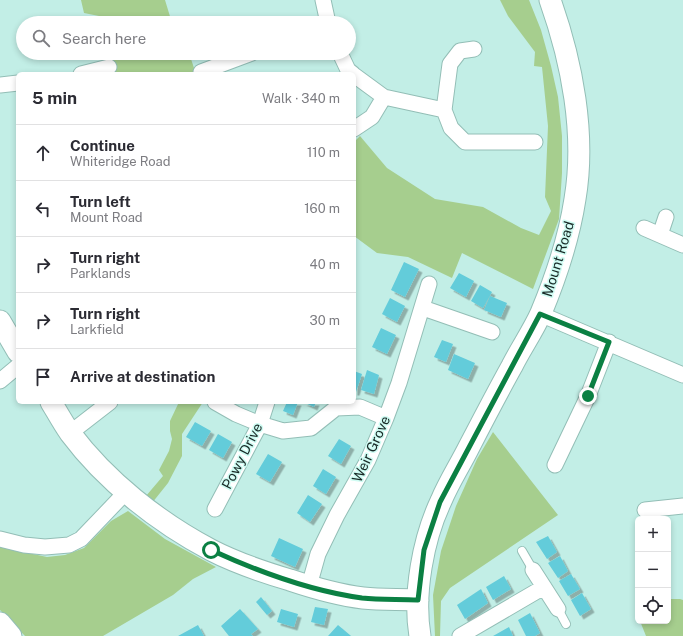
<!DOCTYPE html>
<html lang="en">
<head>
<meta charset="utf-8">
<style>
  body { margin:0; font-family:"Public Sans",sans-serif; background:#f7f7f7; color:#2b2b33 }
  .controls { position:absolute; right:12px; bottom:12px; display:grid; overflow:hidden; border-radius:6px; box-shadow:0 2px 6px #0003 }
  .controls button { width:36px; height:36px; display:grid; place-items:center; padding:0; border:0; border-bottom:1px solid #e1e1e2; background:#fff; color:#2b2b33; font:20px sans-serif }
  .stop { position:absolute; width:12px; height:12px; margin:-9px; border:3px solid #0b8043; border-radius:50%; background:#fff }
  .stop.end { background:#0b8043; border-color:#fff; box-shadow:0 1px 4px #0008 }
  .list { margin:0; padding:0; list-style:none }
  h2 { display:flex; justify-content:space-between; align-items:center; height:52px; margin:0; padding:0 16px; font-size:17px }
  h2 small { font-size:13px; font-weight:400; color:#7c7c81 }
  .list li { display:grid; grid-template-columns:26px 1fr auto; gap:12px; align-items:center; box-sizing:border-box; height:56px; padding:0 16px; border-top:1px solid #e1e1e2 }
  .list b { display:block; font-size:15px; white-space:nowrap }
  .list p { margin:0; font-size:13px; white-space:nowrap; color:#7c7c81 }
  .list em { font-size:13px; font-style:normal; color:#7c7c81 }
  .icon { flex:none; width:22px; height:22px; fill:none; stroke:currentColor; stroke-width:2; stroke-linecap:round; stroke-linejoin:round }
  .map { position:relative; flex:none; width:683px; height:636px; overflow:hidden }
  .search { position:absolute; background:#fff; box-shadow:0 2px 6px #0003; left:16px; top:16px; width:340px; height:44px; display:flex; align-items:center; gap:10px; box-sizing:border-box; padding:0 14px; border-radius:22px; color:#7c7c81; font-size:15px }
  .panel { position:absolute; background:#fff; box-shadow:0 2px 6px #0003; left:16px; top:72px; width:340px; height:332px; border-radius:6px }
  .map>svg:first-child { display:block }
  .green { fill:#a6ce8e }
  .building { fill:#63ccda; filter:url(#shadow) }
  .lines { fill:none; stroke-linecap:round; stroke-linejoin:round }
  .lane-casing { stroke:#93beb6; stroke-width:10 }
  .street-casing { stroke:#93beb6; stroke-width:17 }
  .secondary-casing { stroke:#93beb6; stroke-width:23 }
  .lane { stroke:#fff; stroke-width:8 }
  .street { stroke:#fff; stroke-width:15 }
  .secondary { stroke:#fff; stroke-width:21 }
  .route { stroke:#0b8043; stroke-width:5 }
  .labels { text-anchor:middle; stroke-width:3; stroke-linejoin:round; paint-order:stroke }
  .street-label { font-size:14px; fill:#182926; stroke:#cffcf3 }
</style>
</head>
<body>
<div class="map">
<svg width="683" height="636" viewBox="0 0 683 636">
  <defs>
    <filter id="shadow"><feDropShadow dx="3.5" dy="3.5" stdDeviation="0" flood-color="#0004"/></filter>
  </defs>
  <rect width="100%" height="100%" fill="#c2eee6"/>
  <!-- green -->
  <path class="green" d="M81,0H165L172,23H101L99,16L84,13Z
    M500,0H529L541,30L551,66L558,97L562,136V173L559,219L533,289L462,253L452,278L408,257L377,253L354,236V142L360,136L387,168L435,199L483,207L521,228L539,235L551,211L545,197L548,126L542,67L534,66L535,52L508,16Z
    M108,53H189L196,74H113Z
    M179,402H203L182,434V456L168,483L148,508L140,503L163,476L159,470L169,451L172,439L170,431V421Z
    M493,432L558,515L450,588L441,601L440,636H435L433,595L441,551L456,506L477,459Z
    M128,511L165,539L216,567L193,579L173,595L103,636H25L0,610V547L47,557L65,555L84,548L111,521Z
    M668,599H680L683,600V636H646L640,621H668Z"/>
  <!-- building -->
  <path class="building" d="M404,262L419,269L405,297L391,290Z
    M459,273L474,281L466,297L450,288Z
    M480,285L492,292L483,308L471,301Z
    M490,296L507,303L501,317L484,310Z
    M390,298L405,306L397,322L382,314Z
    M381,328L396,335L387,354L372,347Z
    M442,340L453,344L446,362L434,357Z
    M454,354L475,363L468,379L448,370Z
    M367,370L379,375L374,394L361,390Z
    M354,371L362,374L356,392H354Z
    M287,402H298L293,415L283,411Z
    M303,402H316L314,407Z
    M195,422L211,431L202,446L186,437Z
    M218,434L232,442L223,458L209,450Z
    M339,439L351,446L341,464L328,456Z
    M268,454L282,462L270,482L256,474Z
    M323,469L336,477L326,494L313,486Z
    M308,495L322,504L310,522L297,513Z
    M548,536L557,552L547,559L536,542Z
    M279,538L303,549L295,567L271,556Z
    M560,556L568,571L558,578L548,563Z
    M571,574L580,589L568,596L559,581Z
    M504,576L511,589L493,600L486,587Z
    M481,589L488,603L465,619L457,605Z
    M582,593L591,609L580,616L571,600Z
    M261,597L272,611L267,615L256,602Z
    M315,607L328,609L324,625L311,622Z
    M240,609L258,629L251,634L253,636H229L221,626Z
    M281,609L298,614L294,627L277,622Z
    M530,613L540,633L535,636H526L518,620Z
    M198,625L204,636H178Z
    M338,625L351,636H328Z
    M509,627L513,636H493Z"/>
  <g class="lines">
    <!-- lane casing -->
    <g class="lane-casing">
      <path id="lane" d="M522,551L533,570
        M558,609L566,624"/>
    </g>
    <!-- street casing -->
    <g class="street-casing">
      <path id="street" d="M323,0L328,23
        M340,53L348,70L353,74
        M201,72L252,53
        M81,74L109,67
        M354,75L384,97L444,110L451,128L465,142H535
        M0,85L18,83
        M444,110L450,64L460,51L474,49
        M354,129L372,117L384,97
        M644,228L683,245
        M660,235L666,217
        M423,308L492,332
        M540,314L683,375
        M0,381L18,366
        M215,402L236,414L260,424L283,431L311,428L336,408L360,407L386,418
        M70,433L110,402
        M555,465L588,396L609,342
        M215,509L260,424L267,402
        M645,510L683,506
        M0,539L24,545L45,547L69,545L81,539L126,492
        M533,570L558,609
        M309,586L318,554L337,515L368,460L386,418L399,383L429,284
        M460,636L544,587"/>
    </g>
    <!-- secondary casing -->
    <g class="secondary-casing">
      <path id="secondary" d="M0,321L18,352
        M51,402C57,412 63,423 70,433C106,481 158,522 211,550C236,563 263,572 290,580C314,588 338,595 363,598C381,600 400,599 418,600
        M0,623L11,636
        M420,636C413,594 423,539 441,501C449,482 460,465 469,447C483,420 497,393 512,366C521,348 533,331 541,313C556,277 569,238 575,199C586,134 572,62 550,0"/>
    </g>
    <!-- lane -->
    <use href="#lane" class="lane"/>
    <!-- street -->
    <use href="#street" class="street"/>
    <!-- secondary -->
    <use href="#secondary" class="secondary"/>
  </g>
  <g class="lines">
    <!-- route -->
    <path class="route" d="M211,550C259,572 310,591 362,598C380,600 399,599 418,600L424,550L440,502L540,314L609,342L588,396"/>
  </g>
  <g class="labels">
    <!-- street labels -->
    <g class="street-label">
      <text transform="translate(558 259) rotate(-73)" y="5">Mount Road</text>
      <text transform="translate(371 449) rotate(-65)" y="5">Weir Grove</text>
      <text transform="translate(242 456) rotate(-63)" y="5">Powy Drive</text>
    </g>
  </g>
</svg>
<div class="controls">
<button>+</button>
<button>−</button>
<button><svg class="icon" aria-label="locate" viewBox="0 0 24 24"><circle cx="12" cy="12" r="6"/><path d="M12 2v4M12 18v4M2 12h4M18 12h4"/></svg></button>
</div>
<div class="stop" style="left:211px;top:550px"></div>
<div class="stop end" style="left:588px;top:396px"></div>
<div class="search"><svg class="icon" aria-label="search" viewBox="0 0 24 24"><circle cx="10" cy="10" r="6"/><path d="M15 15l6 6"/></svg>Search here</div>
<section class="panel">
<h2>5 min<small>Walk · 340 m</small></h2>
<ul class="list">
<li><svg class="icon" aria-label="ahead" viewBox="0 0 24 24"><path d="M12 20V5M6 11l6-6 6 6"/></svg><div><b>Continue</b><p>Whiteridge Road</p></div><em>110 m</em></li>
<li><svg class="icon" aria-label="left" viewBox="0 0 24 24"><path d="M17 20v-9H6M10 6l-5 5 5 5"/></svg><div><b>Turn left</b><p>Mount Road</p></div><em>160 m</em></li>
<li><svg class="icon" aria-label="right" viewBox="0 0 24 24"><path d="M7 20v-9h11M14 6l5 5-5 5"/></svg><div><b>Turn right</b><p>Parklands</p></div><em>40 m</em></li>
<li><svg class="icon" aria-label="right" viewBox="0 0 24 24"><path d="M7 20v-9h11M14 6l5 5-5 5"/></svg><div><b>Turn right</b><p>Larkfield</p></div><em>30 m</em></li>
<li><svg class="icon" aria-label="arrive" viewBox="0 0 24 24"><path d="M6 21V4h12l-3 4 3 4H6"/></svg><div><b>Arrive at destination</b></div></li>
</ul>
</section>
</div>
</body>
</html>
